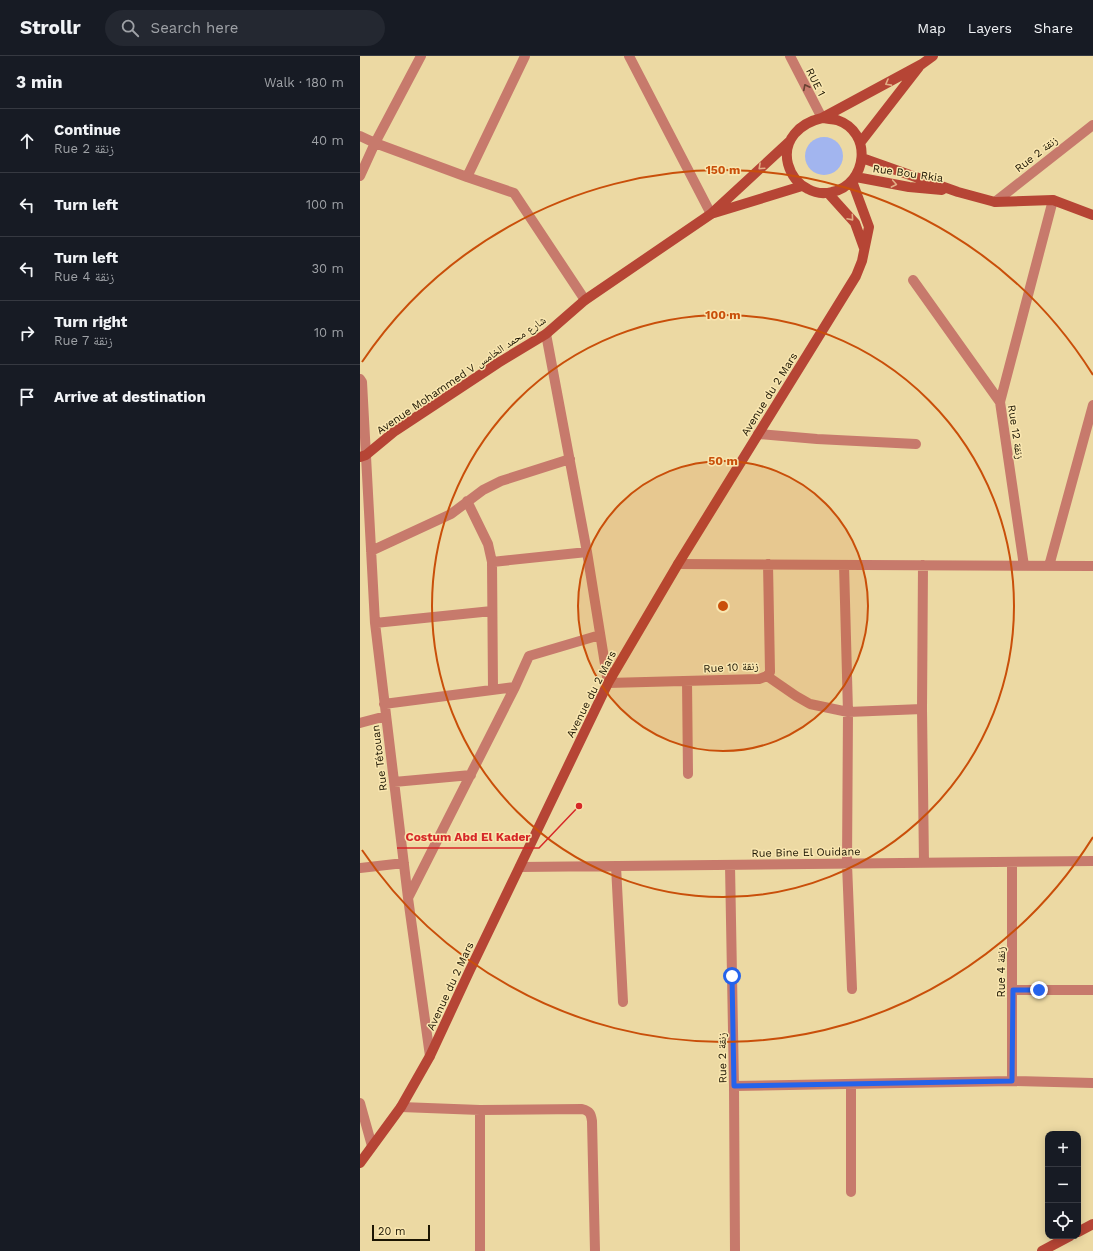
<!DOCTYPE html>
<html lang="en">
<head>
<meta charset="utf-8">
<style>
  body { margin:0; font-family:"Work Sans","Noto Naskh Arabic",sans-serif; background:#242831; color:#f1f3f6 }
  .controls { position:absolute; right:12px; bottom:12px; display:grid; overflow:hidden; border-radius:8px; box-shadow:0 2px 10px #0003 }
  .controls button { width:36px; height:36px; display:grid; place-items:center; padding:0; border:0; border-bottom:1px solid #363941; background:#171b24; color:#f1f3f6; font:20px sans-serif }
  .scale { position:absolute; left:12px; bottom:10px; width:58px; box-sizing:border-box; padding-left:4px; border:2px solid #1c1502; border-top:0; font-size:11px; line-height:14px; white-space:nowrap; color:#1c1502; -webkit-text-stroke:3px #f9e6b0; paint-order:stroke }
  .stop { position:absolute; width:12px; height:12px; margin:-9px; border:3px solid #2563eb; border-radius:50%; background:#fff }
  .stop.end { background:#2563eb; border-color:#fff; box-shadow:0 1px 4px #0008 }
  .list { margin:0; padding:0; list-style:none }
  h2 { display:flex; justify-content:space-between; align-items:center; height:52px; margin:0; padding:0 16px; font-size:17px }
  h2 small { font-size:13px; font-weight:400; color:#9ea1a6 }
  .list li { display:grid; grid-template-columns:26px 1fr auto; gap:12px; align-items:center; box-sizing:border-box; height:64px; padding:0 16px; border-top:1px solid #363941 }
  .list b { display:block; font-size:15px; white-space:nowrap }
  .list p { margin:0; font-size:13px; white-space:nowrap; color:#9ea1a6 }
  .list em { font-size:13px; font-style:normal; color:#9ea1a6 }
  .icon { flex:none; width:22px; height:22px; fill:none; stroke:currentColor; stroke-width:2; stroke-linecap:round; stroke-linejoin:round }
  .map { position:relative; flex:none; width:733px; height:1195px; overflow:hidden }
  header { display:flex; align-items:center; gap:24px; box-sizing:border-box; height:56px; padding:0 20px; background:#171b24; border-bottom:1px solid #363941 }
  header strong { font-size:19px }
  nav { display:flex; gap:22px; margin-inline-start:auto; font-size:14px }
  .search { width:280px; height:36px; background:#242831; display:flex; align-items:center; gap:10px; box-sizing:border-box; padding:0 14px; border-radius:22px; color:#9ea1a6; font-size:15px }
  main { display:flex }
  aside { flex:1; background:#171b24 }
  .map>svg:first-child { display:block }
  .green { fill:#a2b5ef }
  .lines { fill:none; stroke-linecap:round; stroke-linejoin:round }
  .street { stroke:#c77a6c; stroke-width:10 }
  .secondary { stroke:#b64535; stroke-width:10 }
  .oneway { stroke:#e2ae85 }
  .oneway2 { stroke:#694232 }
  .route { stroke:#2563eb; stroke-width:5 }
  .ring { fill:none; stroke:#c94f0a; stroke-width:2 }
  .labels { text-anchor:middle; stroke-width:3; stroke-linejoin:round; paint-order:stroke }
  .street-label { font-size:11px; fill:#1c1502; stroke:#f9e6b0 }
  .centre { fill:#c94f0a; stroke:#f9e6b0; stroke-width:2 }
  .ring-label { font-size:12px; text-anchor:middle; font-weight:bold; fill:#c94f0a; stroke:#f9e6b0; stroke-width:3; stroke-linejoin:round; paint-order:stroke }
  .leader { fill:none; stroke:#d62828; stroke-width:1.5 }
  .callout-dot { fill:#d62828; stroke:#f9e6b0; stroke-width:1.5 }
  .callout-label { font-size:12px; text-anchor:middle; font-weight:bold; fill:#d62828; stroke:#f9e6b0; stroke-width:3; stroke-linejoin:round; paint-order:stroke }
</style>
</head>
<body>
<header>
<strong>Strollr</strong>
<div class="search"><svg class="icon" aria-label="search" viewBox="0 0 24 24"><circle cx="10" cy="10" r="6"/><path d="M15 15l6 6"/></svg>Search here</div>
<nav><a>Map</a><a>Layers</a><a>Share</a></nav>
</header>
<main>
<aside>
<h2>3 min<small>Walk · 180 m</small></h2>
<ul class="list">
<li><svg class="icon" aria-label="ahead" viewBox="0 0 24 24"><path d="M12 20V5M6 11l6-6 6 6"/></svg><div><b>Continue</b><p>Rue 2 زنقة</p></div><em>40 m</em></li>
<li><svg class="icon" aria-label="left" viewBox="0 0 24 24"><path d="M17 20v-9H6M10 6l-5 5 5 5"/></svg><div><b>Turn left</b></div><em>100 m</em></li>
<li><svg class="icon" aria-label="left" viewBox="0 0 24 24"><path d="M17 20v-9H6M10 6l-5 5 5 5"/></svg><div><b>Turn left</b><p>Rue 4 زنقة</p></div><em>30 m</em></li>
<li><svg class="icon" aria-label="right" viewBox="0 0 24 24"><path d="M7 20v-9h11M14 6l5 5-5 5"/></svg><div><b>Turn right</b><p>Rue 7 زنقة</p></div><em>10 m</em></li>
<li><svg class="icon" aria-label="arrive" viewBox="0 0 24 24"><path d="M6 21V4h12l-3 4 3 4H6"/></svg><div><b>Arrive at destination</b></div></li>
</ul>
</aside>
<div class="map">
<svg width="733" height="1195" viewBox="0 0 733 1195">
  <rect width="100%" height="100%" fill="#ecd9a3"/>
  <!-- green -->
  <path class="green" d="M445 100a19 19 0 1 1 38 0a19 19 0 1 1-38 0Z"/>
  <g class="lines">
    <!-- street -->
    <path class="street" d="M269,0L351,158
      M430,0L462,62
      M0,80L15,87L107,121L154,137L225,244
      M0,120L15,87L61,0
      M107,121L165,0
      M635,146L733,69
      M553,224L640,346L664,510
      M186,278L227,496L248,627L399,623L407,620L410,616L408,508
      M0,323L2,326L15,567L48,842L70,1000
      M640,346L693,144
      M398,378L457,383L556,388
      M107,445L128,488L132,506L133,634
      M11,495L91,458L123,434L141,425L210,403
      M132,506L227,496
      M318,508L733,510
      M484,509L488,656L487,808L492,933
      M563,509L562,653L564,807
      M689,510L733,349
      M15,567L132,555
      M407,620L436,640L450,648L488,656L562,653
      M327,625L328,718
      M24,648L155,631L169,600L240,579
      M0,667L26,660
      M34,726L111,719
      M652,806V1025
      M370,809L374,1030L375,1195
      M256,810L263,946
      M160,811L733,805
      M0,812L44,807
      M48,842L155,631
      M653,934H733
      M491,1029V1136
      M374,1030L652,1025L733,1027
      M0,1047L12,1090
      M41,1051L120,1054L222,1053C230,1055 231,1058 232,1065L235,1195
      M120,1054V1195"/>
    <!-- secondary -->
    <path class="secondary" d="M462,62C466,63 472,63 477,64C513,76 508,128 472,136C464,138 455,137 448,133C438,128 431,119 428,108C422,84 440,67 462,62L562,8L573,0
      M500,87L559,11
      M502,102L598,136L635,146L693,144L733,159
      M496,121L549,131L582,134
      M468,137L495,167L504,192
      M354,157L442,130
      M0,401L6,399L35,375L138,307L186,278L225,244L351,158L430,85
      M0,1107L41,1051L70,1000L109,916L248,627L318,508L496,220L502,205L509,171L492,125
      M718,1176L733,1168
      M682,1195L710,1180"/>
  </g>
  <!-- one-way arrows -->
  <defs><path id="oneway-chevron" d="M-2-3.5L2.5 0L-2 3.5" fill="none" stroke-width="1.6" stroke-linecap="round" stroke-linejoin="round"/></defs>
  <g class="oneway">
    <use href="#oneway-chevron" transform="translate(528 27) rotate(151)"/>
    <use href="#oneway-chevron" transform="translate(401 111) rotate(137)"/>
    <use href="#oneway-chevron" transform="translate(534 128) rotate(11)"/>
    <use href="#oneway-chevron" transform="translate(491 162) rotate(49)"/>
  </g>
  <use class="oneway2" href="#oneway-chevron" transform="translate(446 31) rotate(-117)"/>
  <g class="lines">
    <!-- route -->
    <path class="route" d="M372,920L374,1030L652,1025L653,934H679"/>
  </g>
  <!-- distance rings -->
  <circle cx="363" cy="550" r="145" fill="#c94f0a" fill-opacity=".12"/>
  <g class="ring">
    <circle cx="363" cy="550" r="145"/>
    <circle cx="363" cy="550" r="291"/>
    <path d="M733 781A436 436 0 0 1 2 794M2 306A436 436 0 0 1 733 319"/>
  </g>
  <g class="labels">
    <!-- street labels -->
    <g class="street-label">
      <text transform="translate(456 26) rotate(63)" y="4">RUE 1</text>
      <text transform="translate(676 98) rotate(-38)" y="4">Rue 2 زنقة</text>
      <text transform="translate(548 117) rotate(8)" y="4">Rue Bou Rkia</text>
      <text transform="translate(101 319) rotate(-34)" y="4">Avenue Mohammed V شارع محمد الخامس</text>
      <text transform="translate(409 338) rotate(-58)" y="4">Avenue du 2 Mars</text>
      <text transform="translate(656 376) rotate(81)" y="4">Rue 12 زنقة</text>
      <text transform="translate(371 611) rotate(-3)" y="4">Rue 10 زنقة</text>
      <text transform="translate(231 638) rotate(-63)" y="4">Avenue du 2 Mars</text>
      <text transform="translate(19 702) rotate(-97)" y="4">Rue Tétouan</text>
      <text transform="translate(446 796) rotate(-1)" y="4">Rue Bine El Ouidane</text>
      <text transform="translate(641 916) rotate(-90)" y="4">Rue 4 زنقة</text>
      <text transform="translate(90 930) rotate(-65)" y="4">Avenue du 2 Mars</text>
      <text transform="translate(362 1002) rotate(-91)" y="4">Rue 2 زنقة</text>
    </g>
  </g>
  <circle cx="363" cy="550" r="6" class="centre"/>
  <g class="ring-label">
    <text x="363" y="118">150 m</text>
    <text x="363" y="263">100 m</text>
    <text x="363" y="409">50 m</text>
  </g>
  <!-- callouts -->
  <path class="leader" d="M219 750L179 792H37"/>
  <circle class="callout-dot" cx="219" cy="750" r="4"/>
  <g class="callout-label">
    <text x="108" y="785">Costum Abd El Kader</text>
  </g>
</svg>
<div class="controls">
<button>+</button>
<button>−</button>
<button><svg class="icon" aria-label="locate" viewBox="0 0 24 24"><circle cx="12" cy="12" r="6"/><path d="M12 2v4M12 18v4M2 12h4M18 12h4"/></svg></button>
</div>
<div class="scale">20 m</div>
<div class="stop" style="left:372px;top:920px"></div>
<div class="stop end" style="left:679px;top:934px"></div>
</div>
</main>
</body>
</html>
